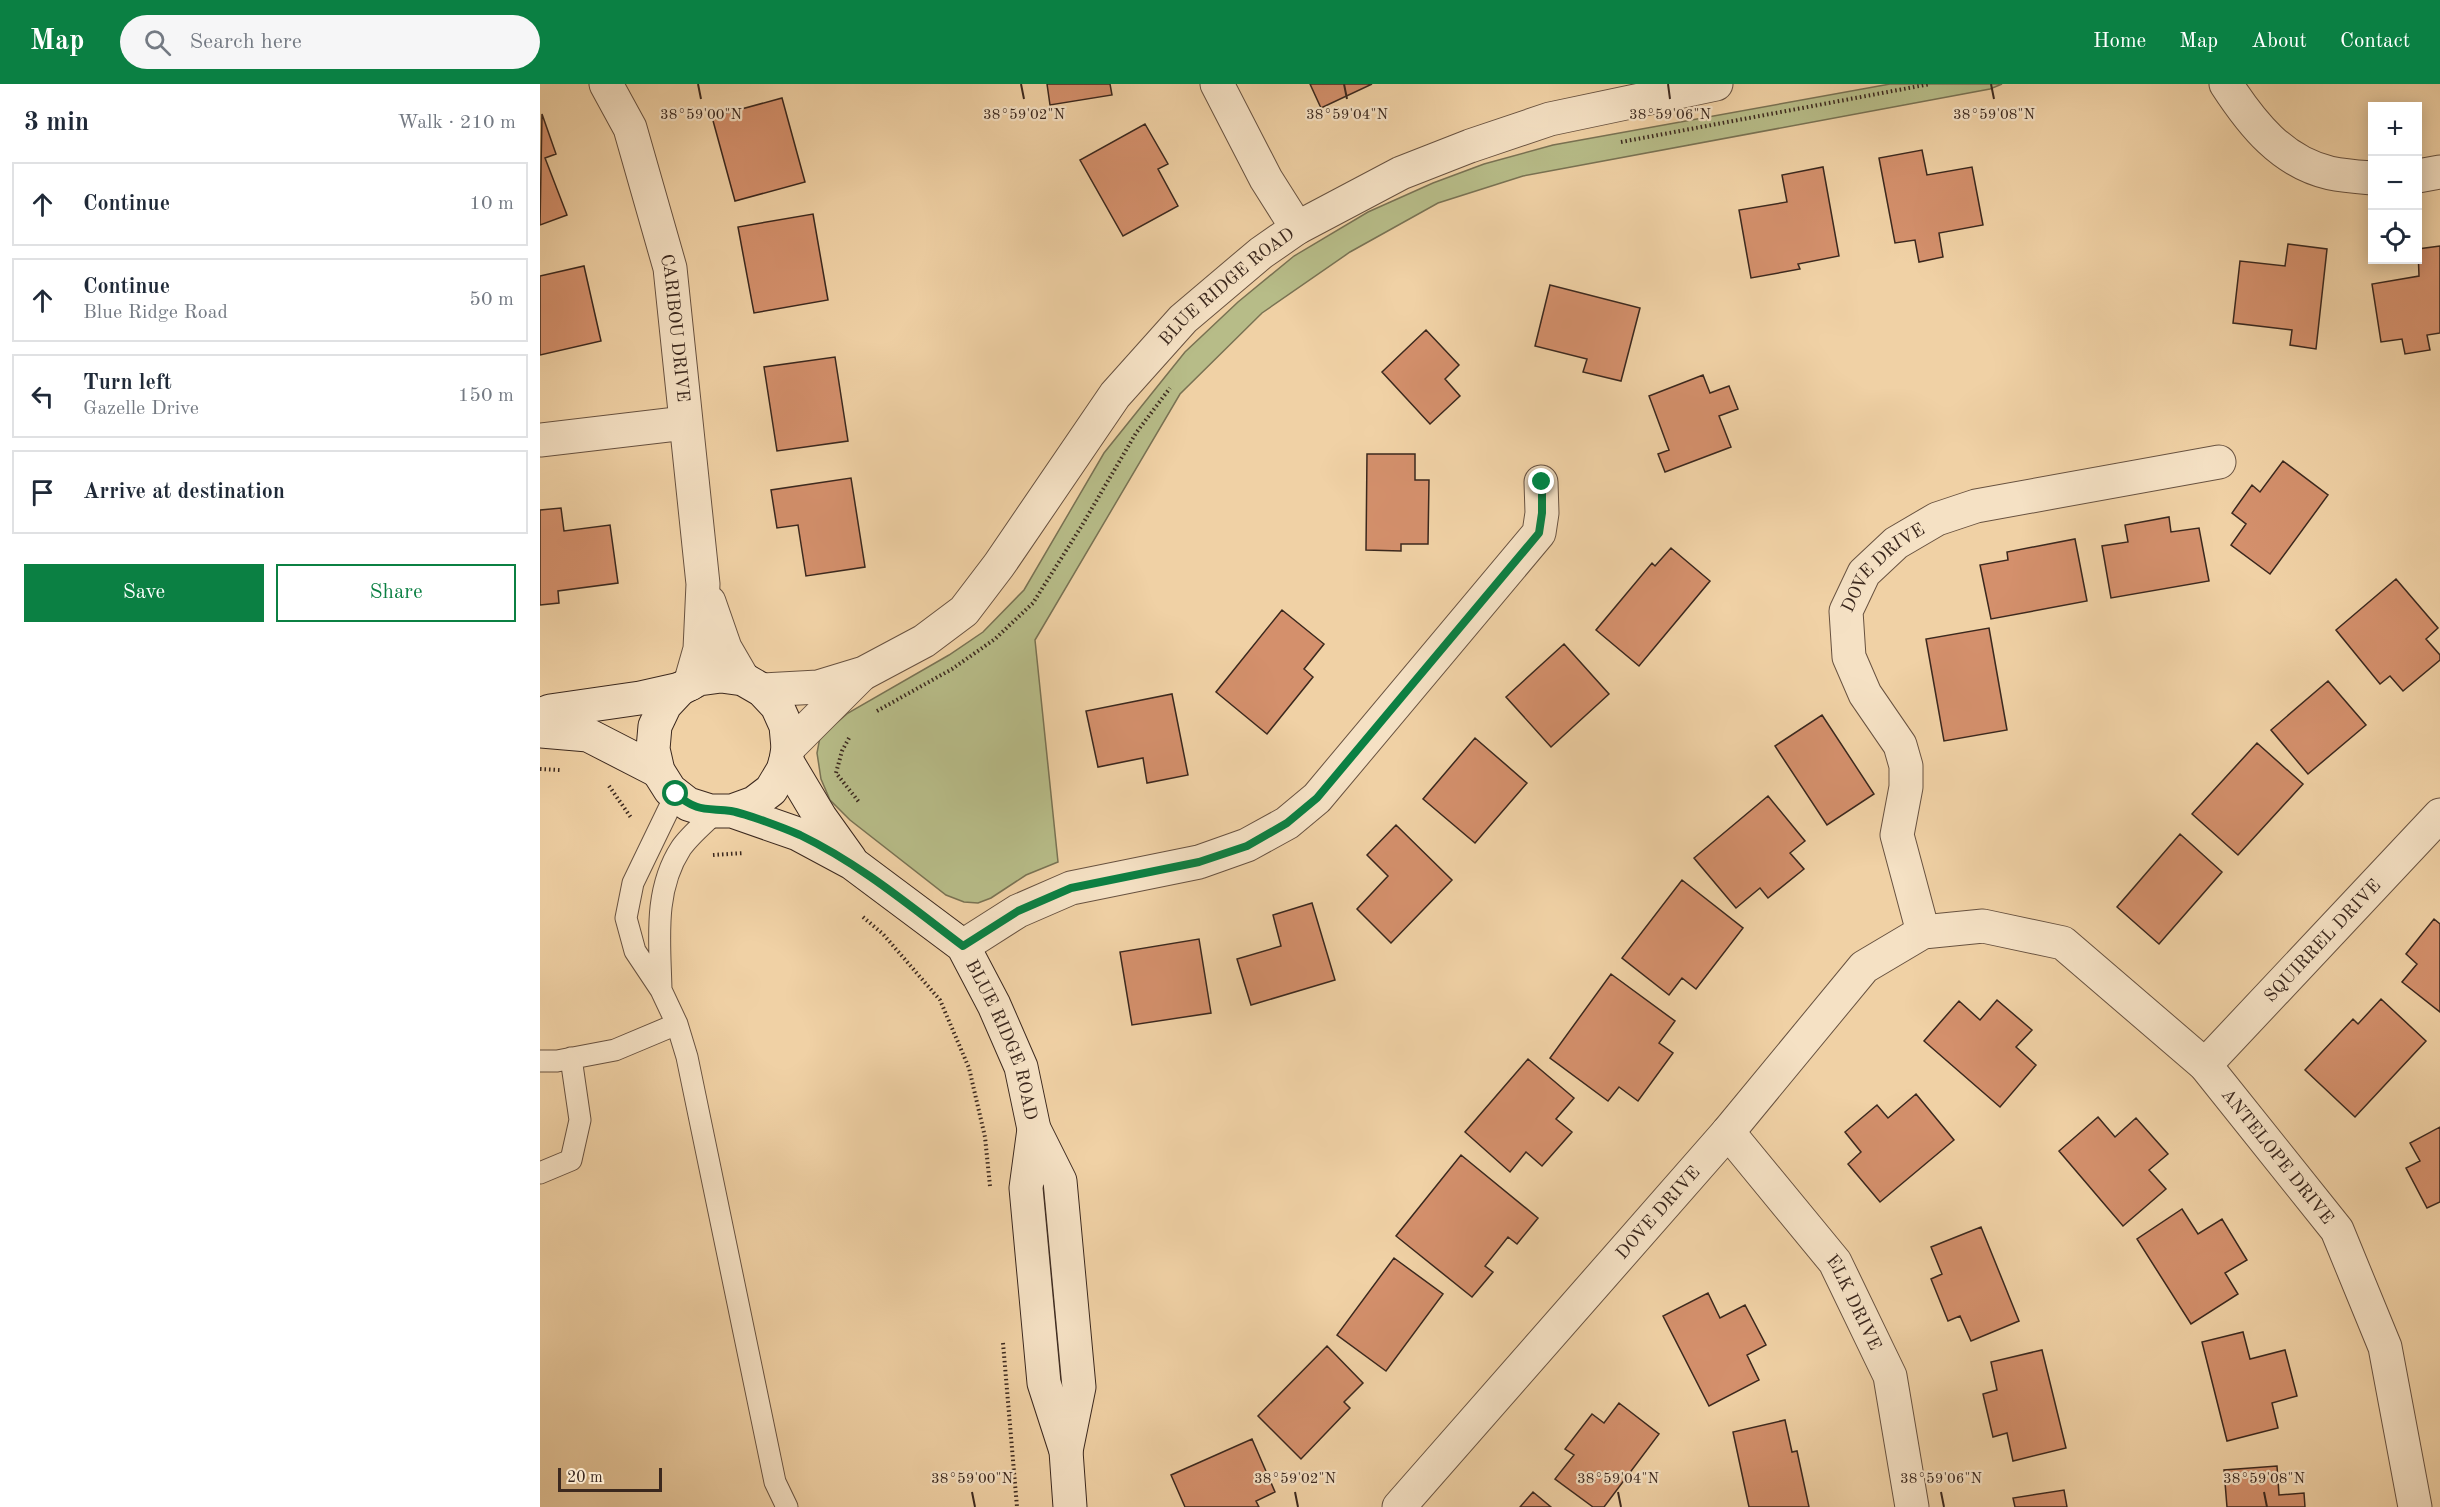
<!DOCTYPE html>
<html lang="en">
<head>
<meta charset="utf-8">
<style>
  body { margin:0; font-family:"Old Standard TT",serif; background:#f6f6f7; color:#1f2937 }
  .controls { position:absolute; right:18px; top:18px; display:grid; overflow:hidden; border-radius:0px; box-shadow:0 3px 15px #0003 }
  .controls button { width:54px; height:54px; display:grid; place-items:center; padding:0; border:0; border-bottom:2px solid #e0e1e3; background:#fff; color:#1f2937; font:30px sans-serif }
  .scale { position:absolute; left:18px; bottom:15px; width:104px; box-sizing:border-box; padding-left:6px; border:3px solid #3b281e; border-top:0; font-size:16px; line-height:21px; white-space:nowrap; color:#3b281e; -webkit-text-stroke:4px #f5e1c4; paint-order:stroke }
  .stop { position:absolute; width:18px; height:18px; margin:-14px; border:4px solid #0b8043; border-radius:50%; background:#fff }
  .stop.end { background:#0b8043; border-color:#fff; box-shadow:0 2px 6px #0008 }
  .list { margin:0; padding:0; list-style:none }
  h2 { display:flex; justify-content:space-between; align-items:center; height:78px; margin:0; padding:0 24px; font-size:26px }
  h2 small { font-size:20px; font-weight:400; color:#747a83 }
  .list li { display:grid; grid-template-columns:39px 1fr auto; gap:18px; align-items:center; box-sizing:border-box; height:84px; margin:0 12px 12px; padding:0 12px; border:2px solid #e0e1e3; border-radius:0px }
  .list b { display:block; font-size:22px; white-space:nowrap }
  .list p { margin:0; font-size:20px; white-space:nowrap; color:#747a83 }
  .list em { font-size:20px; font-style:normal; color:#747a83 }
  .actions { display:flex; gap:12px; padding:18px 24px }
  .actions a { flex:1; padding:14px 0; border:2px solid #0b8043; border-radius:0px; text-align:center; font-size:21px; color:#0b8043 }
  .actions .main { background:#0b8043; color:#fff }
  .icon { flex:none; width:33px; height:33px; fill:none; stroke:currentColor; stroke-width:2; stroke-linecap:round; stroke-linejoin:round }
  .map { position:relative; flex:none; width:1900px; height:1423px; overflow:hidden }
  header { display:flex; align-items:center; gap:36px; box-sizing:border-box; height:84px; padding:0 30px; background:#0b8043; color:#fff }
  header strong { font-size:28px }
  nav { display:flex; gap:33px; margin-inline-start:auto; font-size:21px }
  .search { width:420px; height:54px; background:#f6f6f7; display:flex; align-items:center; gap:15px; box-sizing:border-box; padding:0 21px; border-radius:33px; color:#747a83; font-size:22px }
  main { display:flex }
  aside { flex:1; background:#fff }
  .map>svg:first-child { display:block }
  .green { fill:#b7bc88; stroke:#797253; stroke-width:1.5 }
  .building { fill:#d4906c; stroke:#3b281e; stroke-width:1.5 }
  .lines { fill:none; stroke-linecap:round; stroke-linejoin:round }
  .lane-casing { stroke:#685240; stroke-width:23 }
  .street-casing { stroke:#685240; stroke-width:35 }
  .secondary-casing { stroke:#3b281e; stroke-width:35 }
  .path { stroke:#3b281e; stroke-width:4; stroke-dasharray:1.5 3; stroke-linecap:butt }
  .lane { stroke:#f5e1c4; stroke-width:21 }
  .street { stroke:#f5e1c4; stroke-width:33 }
  .secondary { stroke:#f5e1c4; stroke-width:33 }
  .route { stroke:#0b8043; stroke-width:8 }
  .ticks { fill:none; stroke:#3b281e; stroke-width:2 }
  .labels { text-anchor:middle; stroke-width:4.5; stroke-linejoin:round; paint-order:stroke }
  .street-label { font-size:18px; fill:#3b281e; stroke:#f5e1c4 }
  .ticks-label { font-size:15px; text-anchor:middle; fill:#3b281e; stroke:#f5e1c4; stroke-width:4.5; stroke-linejoin:round; paint-order:stroke }
</style>
</head>
<body>
<header>
<strong>Map</strong>
<div class="search"><svg class="icon" aria-label="search" viewBox="0 0 24 24"><circle cx="10" cy="10" r="6"/><path d="M15 15l6 6"/></svg>Search here</div>
<nav><a>Home</a><a>Map</a><a>About</a><a>Contact</a></nav>
</header>
<main>
<aside>
<h2>3 min<small>Walk · 210 m</small></h2>
<ul class="list">
<li><svg class="icon" aria-label="ahead" viewBox="0 0 24 24"><path d="M12 20V5M6 11l6-6 6 6"/></svg><div><b>Continue</b></div><em>10 m</em></li>
<li><svg class="icon" aria-label="ahead" viewBox="0 0 24 24"><path d="M12 20V5M6 11l6-6 6 6"/></svg><div><b>Continue</b><p>Blue Ridge Road</p></div><em>50 m</em></li>
<li><svg class="icon" aria-label="left" viewBox="0 0 24 24"><path d="M17 20v-9H6M10 6l-5 5 5 5"/></svg><div><b>Turn left</b><p>Gazelle Drive</p></div><em>150 m</em></li>
<li><svg class="icon" aria-label="arrive" viewBox="0 0 24 24"><path d="M6 21V4h12l-3 4 3 4H6"/></svg><div><b>Arrive at destination</b></div></li>
</ul>
<div class="actions"><a class="main">Save</a><a>Share</a></div>
</aside>
<div class="map">
<svg width="1900" height="1423" viewBox="0 0 1900 1423">
  <rect width="100%" height="100%" fill="#f0d1a5"/>
  <filter id="stains"><feTurbulence type="fractalNoise" baseFrequency=".00333" numOctaves="4"/><feColorMatrix values="0 0 0 0 .2 0 0 0 0 .09 0 0 0 0 .02 0 0 0 .5 -.17"/></filter>
  <radialGradient id="worn" r=".72"><stop offset=".6" stop-color="#630" stop-opacity="0"/><stop offset="1" stop-color="#630" stop-opacity=".3"/></radialGradient>
  <!-- green -->
  <path class="green" d="M1350,0H1462L1450,5L983,92L898,119L810,168L722,229L640,310L495,556L518,778L486,791L451,814L438,819L424,818L406,811L310,736L290,716L281,695L277,669L280,653L308,629L409,571L443,548L484,506L564,369L645,268L698,218L754,172L828,128L893,99L944,80L1013,61Z"/>
  <!-- building -->
  <path class="building" d="M507,0H570L572,11L510,21Z
    M770,0H832L781,24Z
    M242,14L265,98L195,117L172,33Z
    M2,30L16,70L5,74L27,131L0,141Z
    M605,40L628,80L618,85L638,122L583,152L540,76Z
    M1382,66L1387,91L1432,83L1443,141L1399,149L1403,173L1379,178L1375,156L1355,159L1339,74Z
    M1283,83L1299,172L1258,180L1260,185L1211,194L1199,126L1247,118L1242,91Z
    M273,130L288,216L214,229L198,143Z
    M1748,160L1787,165L1776,265L1750,261L1752,246L1693,239L1700,177L1745,182Z
    M1900,162V249L1887,251L1890,266L1865,270L1862,255L1841,258L1832,200L1879,192L1878,165Z
    M44,182L61,257L0,271V192Z
    M1010,201L1100,224L1081,297L1043,288L1047,275L995,262Z
    M886,246L919,281L905,295L920,312L890,340L842,288Z
    M295,273L308,357L237,367L224,283Z
    M1163,291L1170,309L1189,302L1198,325L1179,332L1191,363L1125,388L1118,370L1129,366L1109,312Z
    M827,370H875V396H889L888,460H861V467L826,466Z
    M1743,377L1788,411L1730,490L1691,461L1706,440L1692,429L1712,401L1720,408Z
    M311,394L325,483L266,492L258,441L237,444L231,406Z
    M21,424L24,447L70,441L78,499L18,507L19,519L0,521V426Z
    M1629,433L1631,448L1659,444L1669,497L1571,514L1562,462L1588,458L1585,441Z
    M1535,455L1547,517L1451,535L1440,481L1468,476L1467,468Z
    M1131,464L1170,497L1099,582L1056,546L1112,479L1115,482Z
    M1856,495L1898,544L1886,555L1900,571V576L1863,607L1850,592L1840,600L1796,546Z
    M742,526L784,560L764,585L773,593L727,650L676,608Z
    M1449,544L1467,646L1404,657L1386,555Z
    M1024,560L1069,610L1011,663L966,613Z
    M1788,597L1826,641L1768,690L1731,646Z
    M632,610L648,691L607,699L603,674L558,683L546,627Z
    M1282,631L1334,710L1287,741L1235,662Z
    M935,654L987,699L935,759L883,715Z
    M1717,659L1763,700L1698,771L1652,730Z
    M1228,712L1265,757L1250,769L1264,785L1228,814L1220,804L1196,824L1154,774Z
    M856,741L912,796L851,859L817,825L848,792L827,771Z
    M1640,750L1682,788L1619,860L1577,823Z
    M1142,796L1203,844L1156,905L1142,894L1129,911L1082,874Z
    M772,819L795,896L711,921L697,875L741,862L733,831Z
    M1894,835L1900,840V928L1862,898L1877,880L1866,870Z
    M659,855L671,929L592,941L580,868Z
    M1071,890L1135,937L1119,959L1133,969L1098,1017L1079,1003L1068,1017L1010,974Z
    M1841,915L1886,957L1815,1033L1765,986L1813,935L1818,940Z
    M1457,916L1492,946L1476,963L1496,981L1460,1023L1384,957L1419,917L1440,936Z
    M988,975L1034,1014L1016,1035L1032,1048L1002,1082L986,1068L970,1088L925,1048Z
    M1376,1010L1414,1056L1340,1118L1308,1080L1321,1068L1305,1048L1337,1021L1348,1034Z
    M1558,1033L1575,1053L1596,1034L1628,1070L1609,1086L1626,1105L1583,1142L1519,1067Z
    M1900,1043V1118L1887,1124L1866,1084L1880,1077L1870,1059Z
    M921,1071L998,1134L977,1160L968,1153L945,1182L953,1188L932,1213L856,1152Z
    M1642,1125L1658,1150L1682,1135L1707,1176L1685,1189L1698,1210L1651,1240L1597,1155Z
    M1441,1143L1479,1237L1431,1257L1420,1232L1408,1237L1391,1195L1402,1190L1391,1163Z
    M854,1174L903,1210L846,1287L797,1251Z
    M1168,1209L1180,1234L1205,1221L1226,1261L1207,1271L1219,1296L1169,1322L1123,1232Z
    M1703,1248L1710,1275L1745,1266L1757,1312L1732,1319L1738,1344L1687,1357L1662,1258Z
    M787,1262L823,1299L804,1318L810,1324L761,1375L718,1332Z
    M1502,1266L1526,1364L1473,1377L1467,1349L1453,1353L1443,1310L1457,1306L1451,1278Z
    M1079,1319L1119,1350L1064,1423H1053L1015,1395L1034,1371L1025,1365L1052,1330L1064,1339Z
    M1245,1336L1252,1368L1257,1367L1269,1423H1209L1193,1348Z
    M712,1355L735,1408L716,1417L719,1423H645L631,1391Z
    M1737,1382L1739,1411L1764,1409L1765,1423H1687L1684,1386Z
    M1524,1406L1527,1423H1475L1473,1414Z
    M993,1408L1011,1423H980Z"/>
  <g class="lines">
    <!-- lane casing -->
    <g class="lane-casing">
      <path id="lane" d="M136,710L93,799L86,834L95,867L121,906L137,940L147,973L235,1398L247,1423
        M121,906C120,858 113,807 141,764C150,751 165,739 177,727
        M0,977H17L75,966L137,940
        M0,1089L31,1076L40,1036L31,974"/>
    </g>
    <!-- street casing -->
    <g class="street-casing">
      <g id="street">
        <path id="s1" d="M66,0L90,44L130,184L163,500L160,565L150,600"/>
        <path d="M677,0L726,95L757,144"/>
        <path d="M1686,0C1712,40 1742,78 1790,89C1804,92 1819,93 1832,94"/>
        <path d="M1878,92L1900,88"/>
        <path d="M0,356L145,339"/>
        <path d="M169,518L185,564L203,595"/>
        <path id="s2" d="M222,606L278,603L324,589L384,557L424,527L459,481L575,311L643,235L721,169L757,144L861,89L930,62L1010,35L1176,0"/>
        <path d="M248,664L320,592"/>
        <path id="s3" d="M1383,848L1357,751L1366,703V682L1360,661L1325,610L1309,573L1306,527L1324,489L1356,459L1397,435L1436,422L1679,378"/>
        <path d="M423,862L478,827L531,804L659,778L707,761L747,739L777,714L999,449L1002,429L1001,398"/>
        <path id="s4" d="M1665,981L1900,731"/>
        <path id="s5" d="M1188,1048L1295,1178L1350,1292L1372,1423"/>
        <path id="s6" d="M859,1423L1188,1048L1324,883L1383,848L1443,842L1523,859L1665,981L1797,1146L1845,1263L1875,1423"/>
      </g>
    </g>
    <!-- secondary casing -->
    <g class="secondary-casing">
      <g id="secondary">
        <path d="M0,631L10,627L100,614L140,605"/>
        <path d="M0,647L48,651L118,687"/>
        <path d="M246,676L280,733L310,775"/>
        <path id="s7" d="M192,727L214,719L231,706L243,686L246,676L248,664L246,642L237,622L222,606L203,595L181,592L159,595L140,605L125,621L115,642L113,665L118,687L130,706L148,720L170,727H192L258,750L312,779L423,862L454,921L481,983L494,1045L520,1097L539,1303L526,1367"/>
        <path d="M494,1045L486,1104L504,1299L526,1367L530,1423"/>
      </g>
    </g>
    <!-- path -->
    <path class="path" d="M1081,58L1390,0
      M337,627L412,585L455,555L493,519L541,443L596,349L630,304
      M309,654L302,667L296,689L319,718
      M0,685L20,686
      M69,702L92,735
      M173,771L204,769
      M323,833L343,850L400,916L429,984L445,1053L450,1102
      M463,1259L477,1423"/>
    <!-- lane -->
    <use href="#lane" class="lane"/>
    <!-- street -->
    <use href="#street" class="street"/>
    <!-- secondary -->
    <use href="#secondary" class="secondary"/>
  </g>
  <g class="lines">
    <!-- route -->
    <path class="route" d="M136,710C157,728 165,724 191,727C207,730 244,744 260,751C320,780 370,822 423,862L478,827L531,804L659,778L707,762L747,739L777,714L999,449L1002,429V398"/>
  </g>
  <!-- ticks -->
  <path class="ticks" d="M158,0L161,15M481,0L484,15M804,0L807,15M1128,0L1130,15M1451,0L1454,15M432,1408L435,1423M755,1408L758,1423M1078,1408L1081,1423M1401,1408L1404,1423M1724,1408L1727,1423"/>
  <g class="labels">
    <!-- street labels -->
    <g class="street-label">
      <text dy="6" stroke="none"><textPath href="#s2" startOffset="642">BLUE RIDGE ROAD</textPath></text>
      <text dy="6" stroke="none"><textPath href="#s1" startOffset="256">CARIBOU DRIVE</textPath></text>
      <text dy="6" stroke="none"><textPath href="#s3" startOffset="399">DOVE DRIVE</textPath></text>
      <text dy="6" stroke="none"><textPath href="#s4" startOffset="171">SQUIRREL DRIVE</textPath></text>
      <text dy="6" stroke="none"><textPath href="#s7" startOffset="798">BLUE RIDGE ROAD</textPath></text>
      <text dy="6" stroke="none"><textPath href="#s6" startOffset="1227">ANTELOPE DRIVE</textPath></text>
      <text dy="6" stroke="none"><textPath href="#s6" startOffset="392">DOVE DRIVE</textPath></text>
      <text dy="6" stroke="none"><textPath href="#s5" startOffset="213">ELK DRIVE</textPath></text>
    </g>
  </g>
  <g class="ticks-label">
    <text x="161" y="35">38°59'00"N</text>
    <text x="484" y="35">38°59'02"N</text>
    <text x="807" y="35">38°59'04"N</text>
    <text x="1130" y="35">38°59'06"N</text>
    <text x="1454" y="35">38°59'08"N</text>
    <text x="432" y="1399">38°59'00"N</text>
    <text x="755" y="1399">38°59'02"N</text>
    <text x="1078" y="1399">38°59'04"N</text>
    <text x="1401" y="1399">38°59'06"N</text>
    <text x="1724" y="1399">38°59'08"N</text>
  </g>
  <rect width="100%" height="100%" filter="url(#stains)"/>
  <rect width="100%" height="100%" fill="url(#worn)"/>
</svg>
<div class="controls">
<button>+</button>
<button>−</button>
<button><svg class="icon" aria-label="locate" viewBox="0 0 24 24"><circle cx="12" cy="12" r="6"/><path d="M12 2v4M12 18v4M2 12h4M18 12h4"/></svg></button>
</div>
<div class="scale">20 m</div>
<div class="stop" style="left:136px;top:710px"></div>
<div class="stop end" style="left:1002px;top:398px"></div>
</div>
</main>
</body>
</html>
